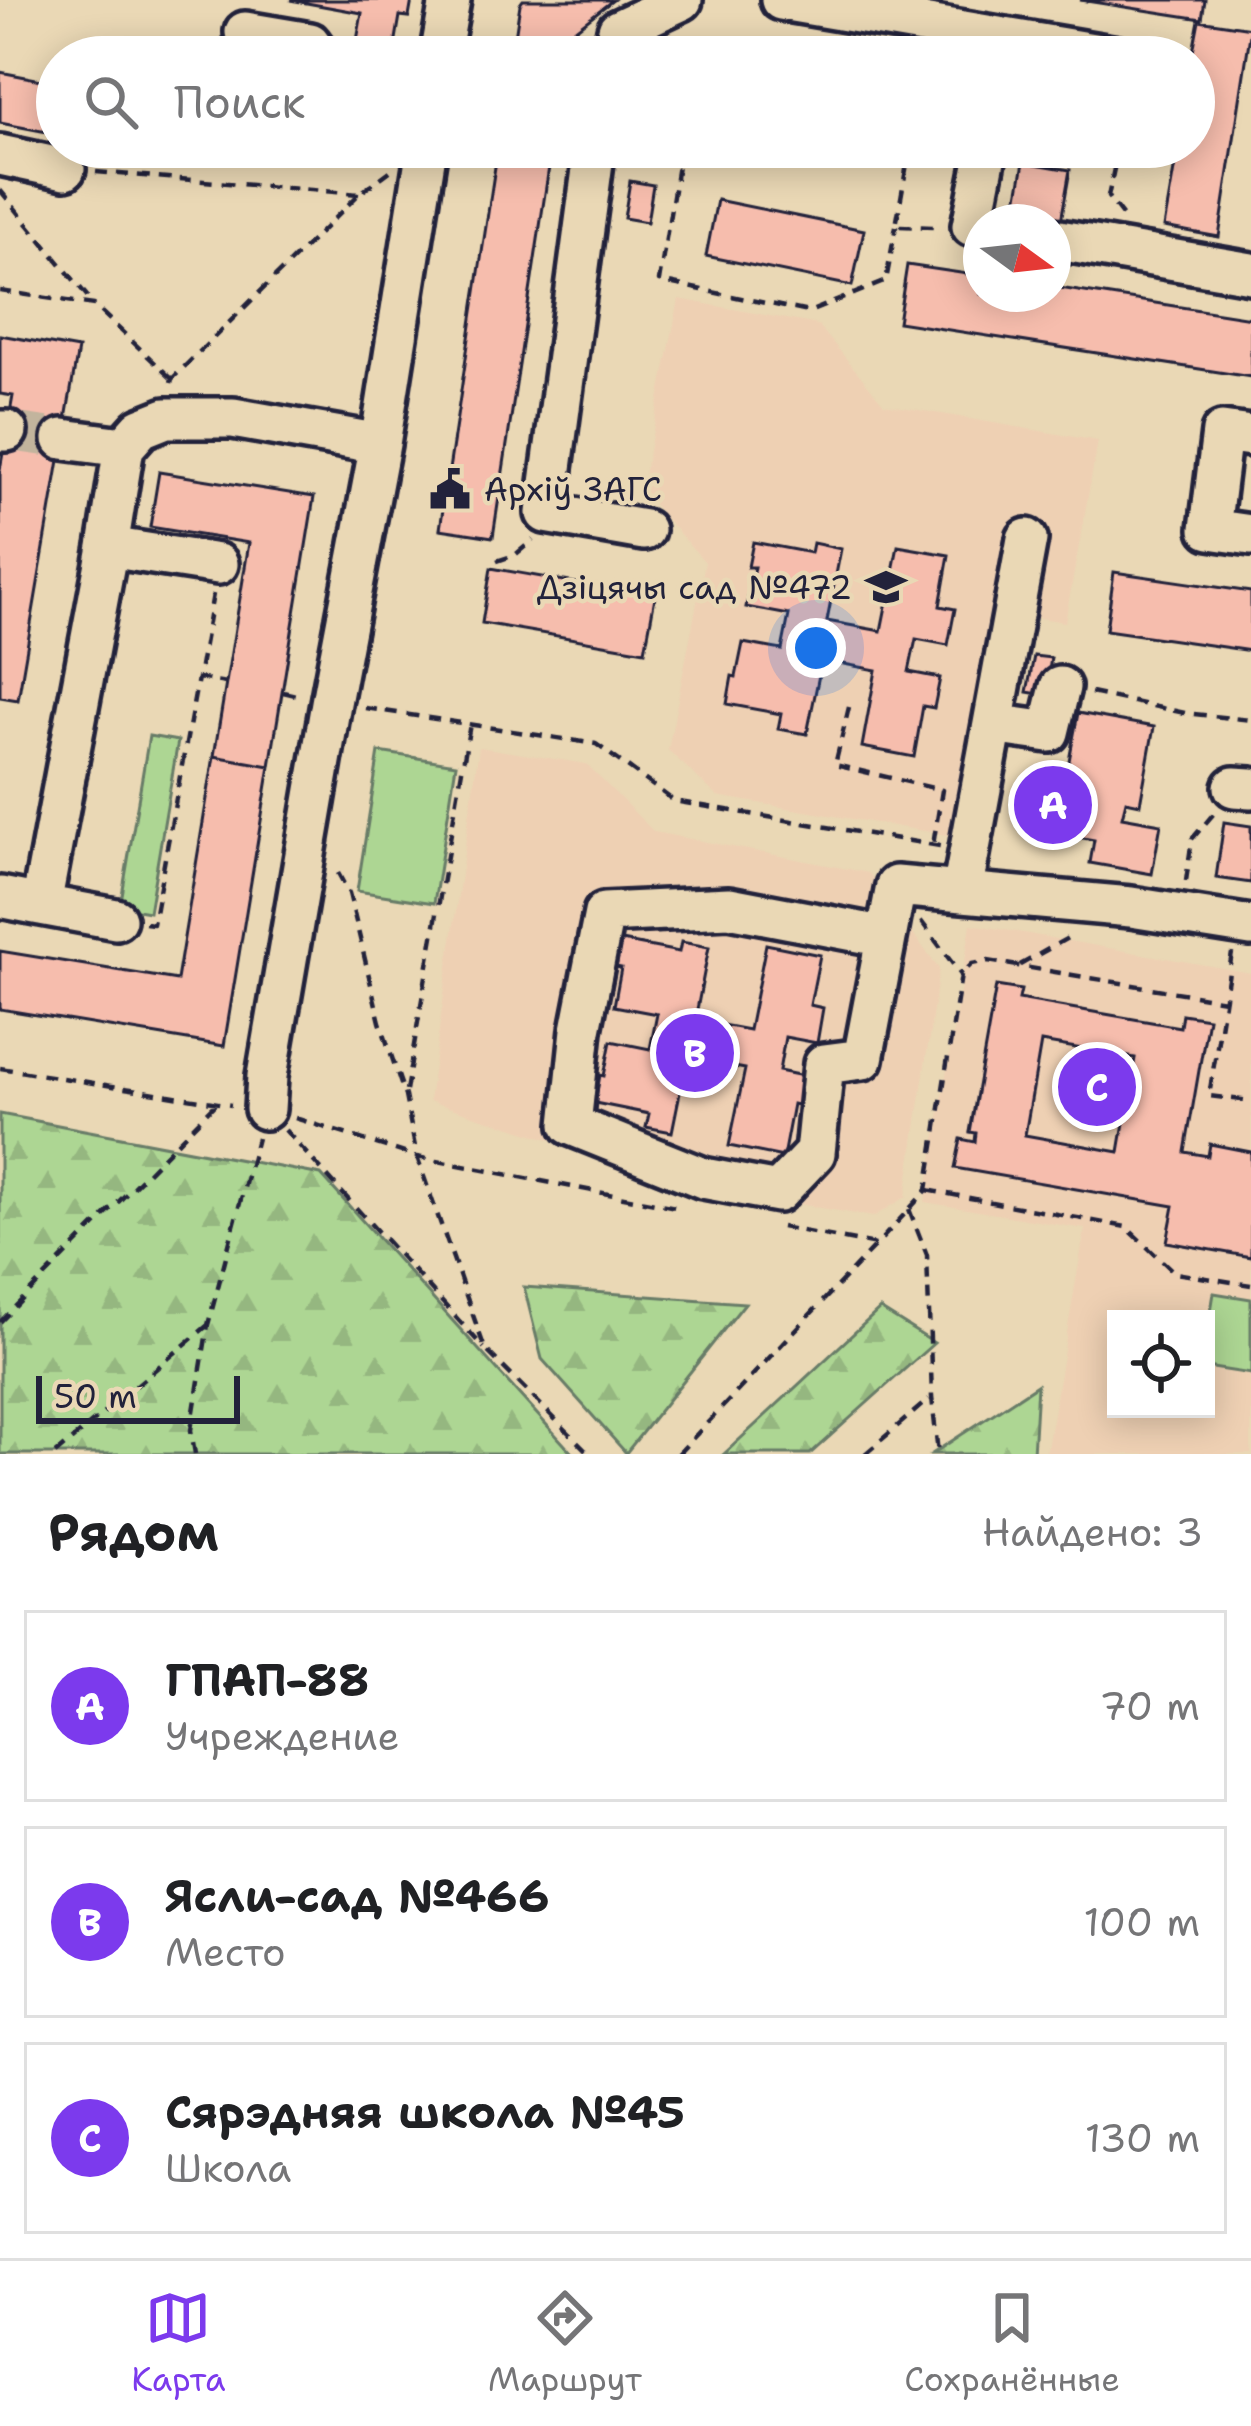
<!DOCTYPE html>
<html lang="ru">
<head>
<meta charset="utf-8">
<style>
  body { margin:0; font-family:"Shantell Sans",sans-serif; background:#f6f6f6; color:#202124 }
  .controls { position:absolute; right:36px; bottom:36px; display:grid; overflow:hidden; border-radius:0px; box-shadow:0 6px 30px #0003 }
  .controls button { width:108px; height:108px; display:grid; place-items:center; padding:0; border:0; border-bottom:3px solid #e0e0e0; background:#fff; color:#202124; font:60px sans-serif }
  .compass { position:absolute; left:963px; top:204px; width:108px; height:108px; border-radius:50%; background:#fff; box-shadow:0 6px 30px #0003; rotate:105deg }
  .scale { position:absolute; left:36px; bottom:30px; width:204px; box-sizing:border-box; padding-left:12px; border:6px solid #22223b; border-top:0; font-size:33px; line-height:42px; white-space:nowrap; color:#22223b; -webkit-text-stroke:9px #ead8b5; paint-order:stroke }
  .you { position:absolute; left:816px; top:648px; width:42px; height:42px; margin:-30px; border:9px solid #fff; border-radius:50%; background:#1a73e8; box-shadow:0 0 0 18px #1a73e833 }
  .badge { display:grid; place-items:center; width:78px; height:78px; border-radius:50%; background:#7c3aed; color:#fff; font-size:39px; font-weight:700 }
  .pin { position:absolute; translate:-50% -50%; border:6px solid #fff; box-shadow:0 3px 12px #0006 }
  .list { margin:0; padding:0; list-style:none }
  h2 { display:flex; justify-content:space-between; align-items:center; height:156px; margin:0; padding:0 48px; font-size:51px }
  h2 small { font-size:39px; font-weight:400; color:#757577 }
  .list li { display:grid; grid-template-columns:78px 1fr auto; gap:36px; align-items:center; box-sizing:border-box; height:192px; margin:0 24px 24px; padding:0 24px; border:3px solid #e0e0e0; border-radius:0px }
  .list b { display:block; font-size:45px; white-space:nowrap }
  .list p { margin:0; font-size:39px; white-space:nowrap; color:#757577 }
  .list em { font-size:39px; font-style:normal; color:#757577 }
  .icon { flex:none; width:66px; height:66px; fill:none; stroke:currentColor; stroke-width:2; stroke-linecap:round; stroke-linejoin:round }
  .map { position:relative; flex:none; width:1251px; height:1454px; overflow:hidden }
  .search { position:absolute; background:#fff; box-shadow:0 6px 30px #0003; left:36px; right:36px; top:36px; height:132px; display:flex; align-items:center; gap:30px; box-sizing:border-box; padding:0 42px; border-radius:66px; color:#757577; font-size:45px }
  .sheet { height:804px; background:#fff }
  nav { display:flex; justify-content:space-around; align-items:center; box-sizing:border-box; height:168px; border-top:3px solid #e0e0e0; background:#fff; font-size:33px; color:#757577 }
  nav a { display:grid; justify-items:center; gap:6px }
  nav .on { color:#7c3aed }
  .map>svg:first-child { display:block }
  .built { fill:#eed0b3; fill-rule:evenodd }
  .forest { fill:url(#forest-firs); stroke:#687c67; stroke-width:3 }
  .park { fill:#add693; stroke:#687c67; stroke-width:3 }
  .building { fill:#f6bdad; stroke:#22223b; stroke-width:3; fill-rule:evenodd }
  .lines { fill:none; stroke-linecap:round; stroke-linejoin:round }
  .minor-tunnel { stroke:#c2b49d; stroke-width:39; stroke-dasharray:39 20; stroke-linecap:butt }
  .minor-casing { stroke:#22223b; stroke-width:48 }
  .path { stroke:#22223b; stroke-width:4.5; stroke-dasharray:12 9; stroke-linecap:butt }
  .minor { stroke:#ead8b5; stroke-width:39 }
  .labels { text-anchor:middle; stroke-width:9; stroke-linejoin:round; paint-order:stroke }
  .poi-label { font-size:33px; fill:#22223b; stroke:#ead8b5; text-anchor:start }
</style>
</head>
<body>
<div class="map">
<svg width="1251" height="1454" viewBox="0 0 1251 1454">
  <defs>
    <pattern id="forest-firs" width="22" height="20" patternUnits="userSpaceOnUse" patternTransform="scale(3)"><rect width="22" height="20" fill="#add693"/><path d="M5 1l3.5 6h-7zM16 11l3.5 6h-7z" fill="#95b780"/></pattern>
  </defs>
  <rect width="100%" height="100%" fill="#ead8b5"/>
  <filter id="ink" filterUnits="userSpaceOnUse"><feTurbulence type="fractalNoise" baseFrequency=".00833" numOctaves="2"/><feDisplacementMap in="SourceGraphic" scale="24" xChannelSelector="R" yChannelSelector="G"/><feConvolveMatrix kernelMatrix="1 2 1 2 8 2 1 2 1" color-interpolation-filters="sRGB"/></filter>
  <g filter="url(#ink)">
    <!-- built -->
    <path class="built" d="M679,299L818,325L884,404L1098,441L1065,622L1001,612L959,837L717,796L668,750L705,562L641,491Z
      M479,747L586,764L654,832L869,873L939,969L906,1197L873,1217L697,1186L429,1101Z
      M971,924L1251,973V1454H1046L1085,1229L925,1202ZM1116,1319H1206V1409H1116Z"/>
    <!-- forest -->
    <path class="forest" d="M0,1114L321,1175L573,1454H0Z
      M524,1287L745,1303L626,1453L542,1359Z
      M880,1309L934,1343L810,1454H724Z
      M1037,1385L1033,1454H932Z"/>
    <!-- park -->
    <path class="park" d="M149,736L178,741L149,912L120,907Z
      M379,752L456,764L434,903L357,891Z
      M1214,1293L1251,1299V1374L1206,1367V1341Z"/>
    <!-- building -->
    <path class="building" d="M290,0H412L409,17L400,16L393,57H354L362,13Z
      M523,0H613L570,33L566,57H512L520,4Z
      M1080,0H1205L1202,19Z
      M1199,20L1251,28L1219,237L1164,227L1178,147H1194L1192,57Z
      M0,72L57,83V134L0,123Z
      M498,147H552L493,537L440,529Z
      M1024,162L1070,170L1061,221L1015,213Z
      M630,181L653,185L647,222L624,218Z
      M717,200L864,230L852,286L706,256Z
      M907,265L981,276V294H1053V287L1251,318V377L898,322Z
      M0,335L78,349L18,700L0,697V470L13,396L0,394Z
      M159,472L314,497L270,766L214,756L249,543L150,527Z
      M753,542L811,553L813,543L841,549L827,621L881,631L898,546L949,555L940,606L955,609L948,645L916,639L909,672L940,678L934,708L923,706L914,757L862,747L876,670L822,660L807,734L778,729L781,714L727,704L732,676L736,677L743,643L782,650L789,615L746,607L754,567H748Z
      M491,568L655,597L645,651L482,623Z
      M1114,572L1251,592V651L1106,630Z
      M1034,656L1051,658L1045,695L1027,692Z
      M1078,713L1154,727L1140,804L1126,801L1122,817L1161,824L1152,874L1090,863L1094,840L1022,827L1031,776L1065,782Z
      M214,756L270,766L224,1046L0,1009V951L177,980Z
      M1224,822L1251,826V883L1216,878Z
      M621,941L679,952L681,942L709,947L695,1020L749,1030L766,944L820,955L810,1005L823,1008L817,1043L785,1037L779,1071L808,1077L802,1106L793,1104L783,1157L729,1146L745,1069L687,1058L672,1132L646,1127L649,1114L595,1103L600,1075L604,1076L611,1041L650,1049L657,1014L614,1006L621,968L616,967Z
      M996,986L1021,990L1019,999L1180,1027L1182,1014L1208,1018L1185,1152L1208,1156L1210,1144L1251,1152V1257L1167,1242L1174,1206L955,1168L961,1139L975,1142L976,1133L970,1132ZM1041,1042L1135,1058L1119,1152L1025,1135Z"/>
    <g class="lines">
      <!-- minor-tunnel -->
      <path class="minor-tunnel" d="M7,431L63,439"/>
      <!-- minor casing -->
      <g class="minor-casing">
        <path id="minor" d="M781,0L1117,57
          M245,32L310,43L320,57
          M440,57L450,0
          M612,57L618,30L682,0
          M595,147L546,513L644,530
          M0,155L65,169
          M981,227L972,226L985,160
          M1053,239L1251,273
          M0,431H7
          M1251,436L1222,432L1210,529L1251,535
          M63,439L124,447
          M108,547L218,564
          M993,724L1027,539
          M1234,787L1251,788
          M962,892L993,724L1049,732L1060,687
          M0,897L41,905
          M116,919L41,905L108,547L124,447L141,428L166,418H233L380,444
          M886,937L729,907L604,913L581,1030L571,1125L703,1178L778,1192L815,1153L824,1064L863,1059L896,886L1131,907L1251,926
          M265,1109L267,1076L331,703L380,444L427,147"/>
      </g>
      <!-- path -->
      <path class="path" d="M681,147L659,281L809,312L886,281L896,226
        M910,147L896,226L937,227
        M1057,147L1069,160L1116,159
        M1112,147L1116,159L1108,197L1124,218
        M96,172L359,194
        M0,190L92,302
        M0,291L94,305L172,379
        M171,383L172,379L359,194L390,171
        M497,561L515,555L533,540
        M213,594L198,678L226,683
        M283,692L300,696
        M1091,693L1185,713L1251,720
        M849,707L835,765L942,790L933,845
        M365,708L596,744L674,801L940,846
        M338,873L349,893L380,1022L405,1096L417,1157L485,1349L590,1454
        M1186,881L1192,839L1215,812
        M921,921L961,975
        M145,923L153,924L198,678
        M1232,953L1209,1096L1251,1101
        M1020,965L1073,935
        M0,1068L231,1105
        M406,1091L470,724
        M295,1118L417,1157L681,1208
        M285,1130L484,1348
        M927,1190L1126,1227L1175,1273L1251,1285
        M909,1209L927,1255L932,1397L938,1454
        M781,1227L876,1245L927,1190L961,975L972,964L988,961L1224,1000
        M0,1322L216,1103
        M55,1454L208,1325
        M195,1454L191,1430L208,1325L257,1138
        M678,1454L876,1245
        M865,1454L929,1399"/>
      <!-- minor -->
      <use href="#minor" class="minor"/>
    </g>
  </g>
  <!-- icons -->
  <defs>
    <g id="civic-bare" transform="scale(3.24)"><path d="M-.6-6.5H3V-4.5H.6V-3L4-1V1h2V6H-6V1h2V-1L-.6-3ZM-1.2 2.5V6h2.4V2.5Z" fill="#22223b" stroke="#ead8b5" stroke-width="2.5" paint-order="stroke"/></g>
    <g id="school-bare" transform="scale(3.24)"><path d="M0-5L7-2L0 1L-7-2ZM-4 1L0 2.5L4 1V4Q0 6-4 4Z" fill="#22223b" stroke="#ead8b5" stroke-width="2.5" paint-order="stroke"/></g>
  </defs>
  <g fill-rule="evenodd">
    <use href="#civic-bare" x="450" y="489"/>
    <use href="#school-bare" x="886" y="587"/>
  </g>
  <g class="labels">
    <!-- poi labels -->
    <g class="poi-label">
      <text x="484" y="501">Архіў ЗАГС</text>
      <text x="852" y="599" text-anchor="end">Дзіцячы сад №472</text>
    </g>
  </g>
</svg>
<div class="controls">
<button><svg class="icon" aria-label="locate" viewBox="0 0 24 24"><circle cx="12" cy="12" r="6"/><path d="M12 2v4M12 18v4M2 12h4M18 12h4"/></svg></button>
</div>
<svg class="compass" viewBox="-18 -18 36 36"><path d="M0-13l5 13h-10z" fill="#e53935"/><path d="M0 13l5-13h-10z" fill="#757577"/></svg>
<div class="scale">50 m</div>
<div class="you"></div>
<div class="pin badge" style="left:1053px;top:805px">A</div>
<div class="pin badge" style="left:695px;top:1053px">B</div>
<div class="pin badge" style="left:1097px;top:1087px">C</div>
<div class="search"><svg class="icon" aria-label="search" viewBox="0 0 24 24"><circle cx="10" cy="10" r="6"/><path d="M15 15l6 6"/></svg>Поиск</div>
</div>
<section class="sheet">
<h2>Рядом<small>Найдено: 3</small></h2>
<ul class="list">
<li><span class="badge">A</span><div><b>ГПАП-88</b><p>Учреждение</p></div><em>70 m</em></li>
<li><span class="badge">B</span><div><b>Ясли-сад №466</b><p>Место</p></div><em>100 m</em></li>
<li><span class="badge">C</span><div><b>Сярэдняя школа №45</b><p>Школа</p></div><em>130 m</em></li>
</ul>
</section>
<nav>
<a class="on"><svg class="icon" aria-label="map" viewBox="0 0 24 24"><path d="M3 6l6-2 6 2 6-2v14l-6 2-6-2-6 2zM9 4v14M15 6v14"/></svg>Карта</a>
<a><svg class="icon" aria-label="directions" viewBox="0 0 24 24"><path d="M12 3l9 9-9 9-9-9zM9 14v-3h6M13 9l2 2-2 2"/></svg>Маршрут</a>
<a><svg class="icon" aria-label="saved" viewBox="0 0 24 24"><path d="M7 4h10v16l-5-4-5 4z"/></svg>Сохранённые</a>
</nav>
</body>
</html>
